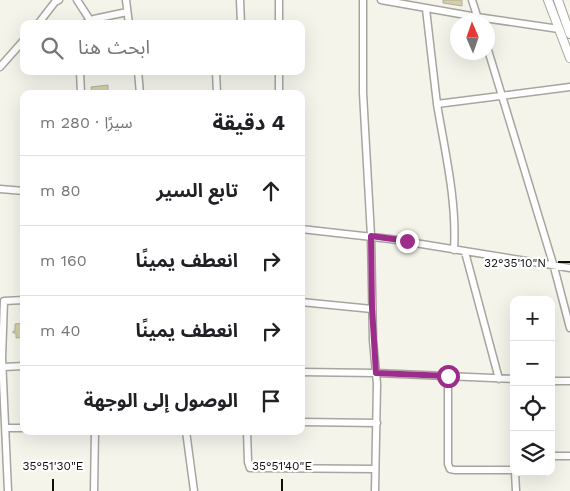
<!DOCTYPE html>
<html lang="ar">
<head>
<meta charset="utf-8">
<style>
  body { margin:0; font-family:"Work Sans","Noto Sans Arabic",sans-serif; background:#f2f2f2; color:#202124; direction:rtl }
  .controls { position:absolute; right:15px; bottom:15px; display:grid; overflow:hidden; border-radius:10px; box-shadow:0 5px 20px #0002 }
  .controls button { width:45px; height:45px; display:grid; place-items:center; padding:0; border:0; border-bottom:1px solid #e0e0e0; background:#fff; color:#202124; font:25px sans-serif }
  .compass { position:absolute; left:450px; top:15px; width:45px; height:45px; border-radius:50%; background:#fff; box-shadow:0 5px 20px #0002; rotate:358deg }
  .stop { position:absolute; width:15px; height:15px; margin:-11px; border:4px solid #9c2d8b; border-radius:50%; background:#fff }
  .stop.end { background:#9c2d8b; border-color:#fff; box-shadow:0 1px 5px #0008 }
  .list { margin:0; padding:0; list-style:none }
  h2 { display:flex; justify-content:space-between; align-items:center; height:65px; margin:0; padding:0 20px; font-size:21px }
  h2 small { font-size:16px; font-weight:400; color:#757577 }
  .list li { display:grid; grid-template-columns:32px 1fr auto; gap:15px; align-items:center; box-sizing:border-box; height:70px; padding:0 20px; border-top:1px solid #e0e0e0 }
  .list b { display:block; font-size:19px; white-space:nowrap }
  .list em { font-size:16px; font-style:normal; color:#757577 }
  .icon { flex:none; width:28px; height:28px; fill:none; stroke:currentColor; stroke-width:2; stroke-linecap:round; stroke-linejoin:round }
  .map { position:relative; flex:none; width:570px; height:491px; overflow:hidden; direction:ltr }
  .search { position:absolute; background:#fff; box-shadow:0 5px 20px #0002; left:20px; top:20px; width:285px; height:55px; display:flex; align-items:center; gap:12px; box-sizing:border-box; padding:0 18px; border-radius:10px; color:#757577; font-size:19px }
  .panel { position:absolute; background:#fff; box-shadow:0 5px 20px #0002; left:20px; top:90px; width:285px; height:345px; border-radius:10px; direction:rtl }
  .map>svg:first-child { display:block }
  .building { fill:#d5cfa4; stroke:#b1b0a7 }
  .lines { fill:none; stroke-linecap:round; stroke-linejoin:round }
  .minor-casing { stroke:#a7a69e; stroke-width:9 }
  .major-casing { stroke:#a7a69e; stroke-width:10 }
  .minor { stroke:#fff; stroke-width:6 }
  .major { stroke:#fff; stroke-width:8 }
  .route { stroke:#9c2d8b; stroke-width:6 }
  .ticks { fill:none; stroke:#0e0e0b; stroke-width:2 }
  .ticks-label { font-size:12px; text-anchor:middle; fill:#0e0e0b; stroke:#fff; stroke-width:4.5; stroke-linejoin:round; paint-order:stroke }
</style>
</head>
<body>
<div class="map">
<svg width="570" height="491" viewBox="0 0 570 491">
  <rect width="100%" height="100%" fill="#f5f4eb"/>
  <!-- building -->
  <path class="building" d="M443,0H462V6L443,3Z
    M108,85V94H92L91,87Z
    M24,323V337L16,338V333H13V331H15V324Z"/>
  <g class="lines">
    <!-- minor casing -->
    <g class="minor-casing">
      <path id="minor" d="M77,0L90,20
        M126,0L129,24
        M240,0L241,24
        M363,0V93L371,236L373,341L377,384L375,491
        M381,0L477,17L559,29
        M472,0L479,22
        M426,9L437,104
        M38,24L55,2L59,0
        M84,24L94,19L127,12
        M279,24V0
        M488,50L554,267L570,328
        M0,67L24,40
        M80,71L81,94
        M138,71L140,94
        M216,71L217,94
        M279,71V94
        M0,189L24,191
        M301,229L390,239L570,268
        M454,250C457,201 445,152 437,104L570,87
        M465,252L499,379
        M301,302L372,309
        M3,367L24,366
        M301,372L376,373L514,379
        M448,376V464L450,469L455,470H514
        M551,381H570
        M301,422L377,423
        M6,428H24
        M186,431L194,491
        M247,431L248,462L250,468L375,469
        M551,456H570
        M515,472L516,491
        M8,491L2,358L4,301L24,300
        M94,491L95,431"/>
    </g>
    <!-- major casing -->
    <g class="major-casing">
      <path id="major" d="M548,0L570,58
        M558,0L570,34"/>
    </g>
    <!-- minor -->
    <use href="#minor" class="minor"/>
    <!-- major -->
    <use href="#major" class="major"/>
  </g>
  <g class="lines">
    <!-- route -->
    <path class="route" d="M407,241L371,236L372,308L376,373L448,376"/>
  </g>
  <!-- ticks -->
  <path class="ticks" d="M558,262H570M53,479V491M282,479V491"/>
  <g class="ticks-label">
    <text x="515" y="267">32°35'10"N</text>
    <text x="53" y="470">35°51'30"E</text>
    <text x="282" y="470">35°51'40"E</text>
  </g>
</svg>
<div class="controls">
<button>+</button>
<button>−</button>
<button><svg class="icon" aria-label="locate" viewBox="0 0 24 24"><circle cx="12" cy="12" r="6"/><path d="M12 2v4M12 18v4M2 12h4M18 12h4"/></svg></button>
<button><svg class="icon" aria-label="layers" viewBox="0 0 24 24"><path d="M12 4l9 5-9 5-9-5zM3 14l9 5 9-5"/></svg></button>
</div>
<svg class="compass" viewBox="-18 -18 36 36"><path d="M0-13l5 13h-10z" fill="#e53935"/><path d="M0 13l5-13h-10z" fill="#757577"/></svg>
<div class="stop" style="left:448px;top:376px"></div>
<div class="stop end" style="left:407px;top:241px"></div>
<div class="search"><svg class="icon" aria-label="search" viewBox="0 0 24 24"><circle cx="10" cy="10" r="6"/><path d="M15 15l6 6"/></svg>ابحث هنا</div>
<section class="panel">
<h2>4 دقيقة<small>سيرًا · 280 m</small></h2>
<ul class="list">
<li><svg class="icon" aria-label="ahead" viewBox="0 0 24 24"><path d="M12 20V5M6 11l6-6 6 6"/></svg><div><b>تابع السير</b></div><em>80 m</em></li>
<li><svg class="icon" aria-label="right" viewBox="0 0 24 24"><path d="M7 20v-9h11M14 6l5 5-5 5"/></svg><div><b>انعطف يمينًا</b></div><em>160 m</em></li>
<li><svg class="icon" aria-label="right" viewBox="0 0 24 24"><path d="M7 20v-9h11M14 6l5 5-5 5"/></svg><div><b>انعطف يمينًا</b></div><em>40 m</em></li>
<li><svg class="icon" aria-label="arrive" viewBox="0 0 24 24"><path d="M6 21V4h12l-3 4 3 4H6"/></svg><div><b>الوصول إلى الوجهة</b></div></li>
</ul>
</section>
</div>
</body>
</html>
